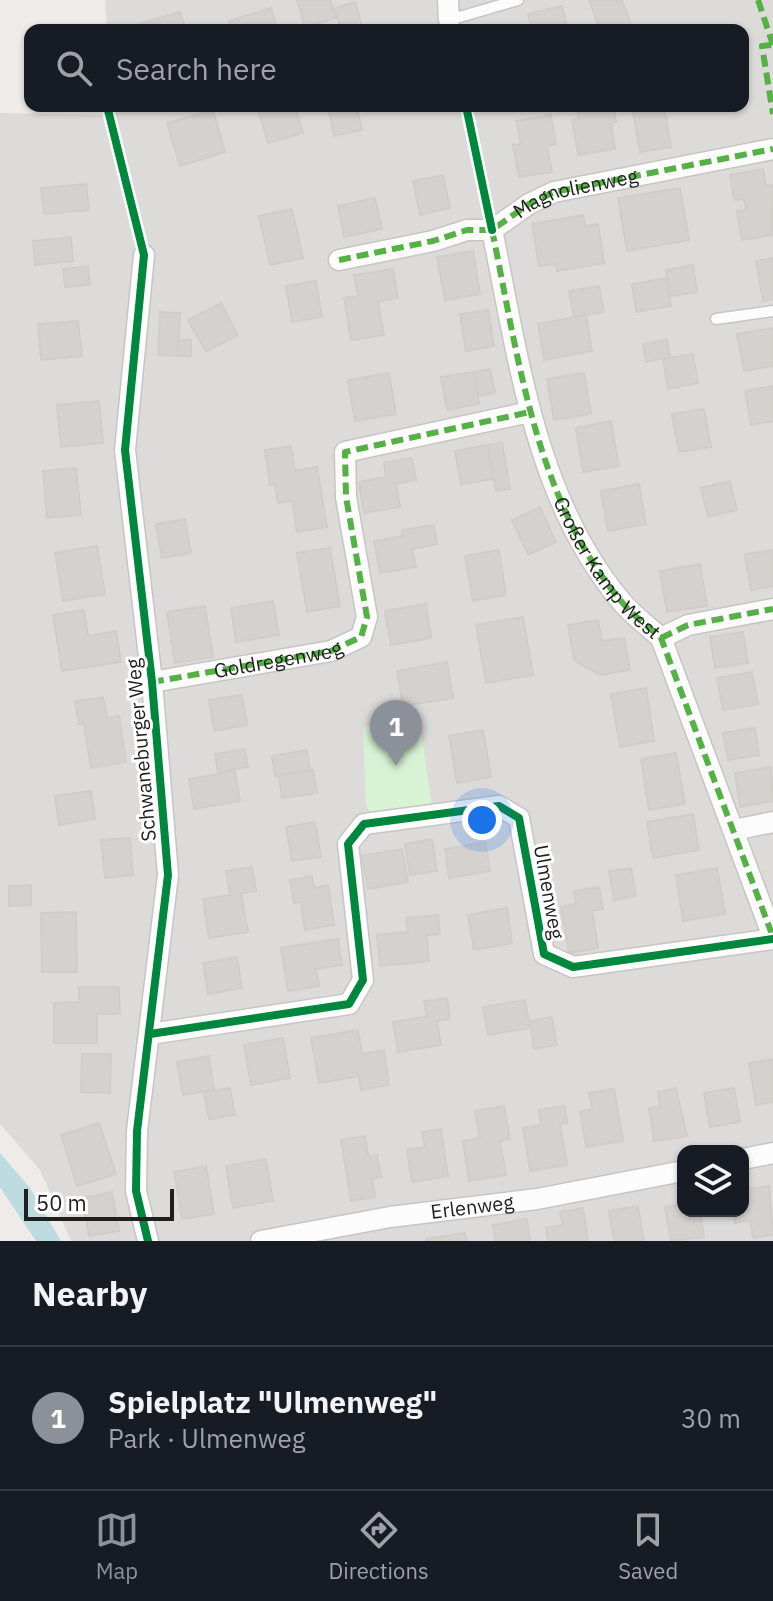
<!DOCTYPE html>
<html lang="en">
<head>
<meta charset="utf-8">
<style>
  body { margin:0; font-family:"IBM Plex Sans",sans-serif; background:#20242c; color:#f1f3f6 }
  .controls { position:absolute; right:24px; bottom:24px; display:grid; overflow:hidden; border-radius:16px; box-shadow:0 2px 6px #0004 }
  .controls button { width:72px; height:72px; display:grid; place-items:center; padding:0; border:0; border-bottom:2px solid #363941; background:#171b24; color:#f1f3f6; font:40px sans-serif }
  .scale { position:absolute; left:24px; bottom:20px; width:150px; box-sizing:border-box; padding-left:8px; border:4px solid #1f1f1f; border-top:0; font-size:22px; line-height:28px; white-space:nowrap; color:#1f1f1f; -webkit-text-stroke:6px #fff; paint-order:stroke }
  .you { position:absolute; left:482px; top:820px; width:28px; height:28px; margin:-20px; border:6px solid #fff; border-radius:50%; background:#1a73e8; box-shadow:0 0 0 12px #1a73e833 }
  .badge { display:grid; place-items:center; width:52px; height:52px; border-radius:50%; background:#8c9099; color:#fff; font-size:26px; font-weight:700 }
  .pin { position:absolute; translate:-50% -66px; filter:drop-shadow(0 2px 4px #0008) }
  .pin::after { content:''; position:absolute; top:42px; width:28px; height:24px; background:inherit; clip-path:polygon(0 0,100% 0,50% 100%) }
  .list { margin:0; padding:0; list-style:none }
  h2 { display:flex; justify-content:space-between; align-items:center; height:104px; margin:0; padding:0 32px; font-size:34px }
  h2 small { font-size:26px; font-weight:400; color:#9ea1a6 }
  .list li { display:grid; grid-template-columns:52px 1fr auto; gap:24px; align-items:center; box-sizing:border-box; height:144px; padding:0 32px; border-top:2px solid #363941 }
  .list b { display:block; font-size:30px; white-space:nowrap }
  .list p { margin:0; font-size:26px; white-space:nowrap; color:#9ea1a6 }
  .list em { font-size:26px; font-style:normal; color:#9ea1a6 }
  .icon { flex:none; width:44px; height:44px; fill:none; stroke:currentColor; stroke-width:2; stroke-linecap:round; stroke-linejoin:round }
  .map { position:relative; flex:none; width:773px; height:1241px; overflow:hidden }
  .search { position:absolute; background:#171b24; box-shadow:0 2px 6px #0004; left:24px; right:24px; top:24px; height:88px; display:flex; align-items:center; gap:20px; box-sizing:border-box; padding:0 28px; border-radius:16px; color:#9ea1a6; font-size:30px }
  .sheet { height:248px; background:#171b24 }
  nav { display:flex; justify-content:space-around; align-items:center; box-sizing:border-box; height:112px; border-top:2px solid #363941; background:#171b24; font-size:22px; color:#9ea1a6 }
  nav a { display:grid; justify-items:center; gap:4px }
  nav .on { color:#8c9099 }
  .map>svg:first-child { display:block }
  .residential { fill:#dddbda; fill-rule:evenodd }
  .park { fill:#d7f3d4 }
  .water { fill:#bcdce0 }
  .building { fill:#d5d1cf; stroke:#d1cdc9; stroke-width:2 }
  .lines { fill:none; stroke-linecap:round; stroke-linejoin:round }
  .lane-casing { stroke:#c6c5c4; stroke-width:13 }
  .street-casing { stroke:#c6c5c4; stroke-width:23 }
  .lane { stroke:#fcfcfc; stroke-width:10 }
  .street { stroke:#fcfcfc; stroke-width:20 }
  .quiet { stroke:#55b145; stroke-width:6; stroke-dasharray:12 6; stroke-linecap:butt }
  .cycleway-casing { stroke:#fff; stroke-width:13 }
  .cycleway { stroke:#00873e; stroke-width:8 }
  .labels { text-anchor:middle; stroke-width:6; stroke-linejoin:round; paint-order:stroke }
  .street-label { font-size:20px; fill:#1f1f1f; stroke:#fff }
</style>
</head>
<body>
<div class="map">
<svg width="773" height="1241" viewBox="0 0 773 1241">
  <rect width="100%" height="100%" fill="#eeebe8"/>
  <!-- residential -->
  <path class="residential" d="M105,0H773V1241H71L40,1170L0,1124V113L111,115V106H743V30H107ZM683,1151H743V1211H683Z"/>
  <!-- park -->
  <path class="park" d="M419,717L432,807L371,814L366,806L363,727Z"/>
  <!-- water -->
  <path class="water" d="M0,1153L30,1188L61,1241H36L0,1187Z"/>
  <!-- building -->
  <path class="building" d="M297,0H330L336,18L305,27Z
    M589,0H622L633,30H600Z
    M355,2L363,30H341L335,8Z
    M562,6L568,30H532L528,14Z
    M271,8L277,30H232L229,21Z
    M180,12L186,30H131L130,27Z
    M257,106H295L303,133L268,143Z
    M328,106H357L362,130L334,136Z
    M576,106H614L616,122L611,123L615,149L578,155L572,120L579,119Z
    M632,106H678L665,111L671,147L640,152Z
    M213,110L225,152L180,166L167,123Z
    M551,115L556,144L547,146L552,172L519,177L513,145L521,144L516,121Z
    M763,169L766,186L773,185L772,235L742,240L737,211L746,210L744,199L734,200L730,175Z
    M443,175L450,208L420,215L413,181Z
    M86,184L89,210L44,214L41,188Z
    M680,188L689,240L627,251L618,198Z
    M375,198L382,229L344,237L338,206Z
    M292,209L303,258L270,265L259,216Z
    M583,215L585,226L598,224L604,263L557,271L556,264L539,266L532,224Z
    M71,237L73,261L35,265L33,241Z
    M473,251L480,294L445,300L437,257Z
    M773,258V299L763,301L756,261Z
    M693,265L697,292L671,296L666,270Z
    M88,266L90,285L65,287L63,269Z
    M393,269L398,298L378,302L384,335L351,340L344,298L358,296L354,275Z
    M666,278L671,306L636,312L632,284Z
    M316,281L322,317L292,322L286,286Z
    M599,286L604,312L574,317L569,291Z
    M221,303L238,335L206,352L188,320Z
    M488,310L494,346L466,351L460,314Z
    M160,312L180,313L178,356L158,355Z
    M586,315L592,351L544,360L538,324Z
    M78,321L82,356L41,360L38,324Z
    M773,328V366L744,371L737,334Z
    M179,340H191V356H178Z
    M667,340L670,357L646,362L643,344Z
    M693,354L698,383L668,389L663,359Z
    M490,369L495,393L478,396L474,372Z
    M474,372L479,404L447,410L441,377Z
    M389,373L396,414L355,421L348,380Z
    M584,373L591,414L554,420L547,379Z
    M773,386V421L751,425L745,391Z
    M99,401L103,443L61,447L57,405Z
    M704,409L711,447L679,452L672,414Z
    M611,421L619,466L583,472L576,428Z
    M502,443L510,489L496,491L488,445Z
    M488,445L493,479L461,484L455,451Z
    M291,446L295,471L317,467L327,527L297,532L292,501L278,503L275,484L270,485L265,450Z
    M412,458L416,480L396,484L400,507L364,513L359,482L386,477L384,463Z
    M76,468L81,515L47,518L43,471Z
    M730,481L737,510L708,517L701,488Z
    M639,484L646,524L608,531L601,491Z
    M540,507L556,542L528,555L512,520Z
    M185,519L191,553L162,558L156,524Z
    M434,525L437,544L412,549L416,567L380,573L374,541L403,536L402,530Z
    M97,546L105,594L63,601L55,553Z
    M330,548L340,606L307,612L297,553Z
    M499,550L506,595L473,601L465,556Z
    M773,550V586L751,590L745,554Z
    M700,564L707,606L667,612L660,571Z
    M273,601L279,635L236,642L231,608Z
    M426,604L431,638L391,645L385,611Z
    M205,606L213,657L175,663L167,612Z
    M84,610L88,636L116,631L121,662L62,671L53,615Z
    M523,617L533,675L486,683L476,625Z
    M598,620L602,641L624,638L630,670L600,675L574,660L568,625Z
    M743,632L748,663L715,668L710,637Z
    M447,662L453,698L403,706L397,671Z
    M752,672L758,704L723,710L717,678Z
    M646,688L654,741L620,747L611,694Z
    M242,695L247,725L214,731L209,700Z
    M103,697L107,718L119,716L126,762L91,768L84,724H79L75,701Z
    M755,728L759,755L728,760L723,733Z
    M483,730L491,777L457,783L449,736Z
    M245,749L248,767L218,772L215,754Z
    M307,750L310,770L275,776L272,756Z
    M676,753L685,804L649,810L641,759Z
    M771,767L773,801L740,807L735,773Z
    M313,770L317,793L282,798L279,775Z
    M235,771L240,801L194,809L189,779Z
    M91,791L95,819L59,825L55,796Z
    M693,814L699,850L653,858L647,822Z
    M315,822L321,857L292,861L286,827Z
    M130,838L133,875L105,878L101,840Z
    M432,839L437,871L410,875L405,844Z
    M485,842L490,871L449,878L445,849Z
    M402,849L408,882L368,889L362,856Z
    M252,867L256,891L241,893L248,932L209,938L203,899L230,895L226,871Z
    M631,868L636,896L614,900L609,871Z
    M717,868L725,914L683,921L676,875Z
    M312,876L314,888L328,885L334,925L305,930L301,902L294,903L290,880Z
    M31,885V905L9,906V886Z
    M599,887L603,909L592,911L598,948L569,953L561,907L576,904L574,891Z
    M507,908L512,943L474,950L468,915Z
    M76,912L77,972H42L41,913Z
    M438,915L440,934L427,935L429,961L380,966L377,935L408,932L406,918Z
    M338,939L342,965L316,969L319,986L288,991L281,948Z
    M237,957L242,988L208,994L203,963Z
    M79,987H119L120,1014H97V1043H54V1003L79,1002Z
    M447,998L450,1019L437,1021L441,1045L398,1052L393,1022L427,1016L424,1001Z
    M525,1000L530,1028L488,1035L483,1007Z
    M552,1017L557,1045L534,1049L530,1021Z
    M358,1030L362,1054L384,1050L389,1085L361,1090L359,1076L319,1083L311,1038Z
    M283,1038L290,1078L251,1085L244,1045Z
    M82,1054H111L110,1093L81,1092Z
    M209,1056L214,1090L183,1095L177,1062Z
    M773,1059V1102L756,1105L749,1063Z
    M230,1088L235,1115L209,1119L204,1092Z
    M676,1088L687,1136L654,1141L649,1108L660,1106L658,1092Z
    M734,1088L740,1122L710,1127L704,1093Z
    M614,1089L623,1141L586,1147L580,1111L592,1109L589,1093Z
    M504,1106L510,1139L500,1141L506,1175L469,1181L463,1141L480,1138L475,1111Z
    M565,1106L567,1123L560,1124L567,1165L530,1171L523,1128L541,1125L539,1110Z
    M99,1123L116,1174L77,1186L61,1135Z
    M441,1129L448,1176L412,1182L407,1150L425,1147L422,1132Z
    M365,1136L368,1156L377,1155L381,1177L372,1179L375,1197L351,1201L341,1140Z
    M266,1159L273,1201L233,1208L226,1166Z
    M206,1166L214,1214L182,1219L174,1172Z
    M769,1186L773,1235L753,1238L750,1220L735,1223L733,1211H743V1190Z
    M112,1192L119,1231L89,1236L82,1198Z
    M683,1204V1211H700L704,1237L671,1241L665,1207Z
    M638,1206L644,1241H614L609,1211Z
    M583,1208L588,1241H548L546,1228L563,1225L560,1212Z
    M527,1219L530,1241H495L493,1225Z
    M465,1233L467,1241H427L426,1239Z"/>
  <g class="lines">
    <!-- lane casing -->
    <g class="lane-casing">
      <path id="lane" d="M449,20L518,0
        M716,319L773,311"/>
    </g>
    <!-- street casing -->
    <g class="street-casing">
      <g id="street">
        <path d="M448,0L449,20"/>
        <path id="s1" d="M492,230C518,355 535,499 621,601C632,615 648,626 661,638L773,937"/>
        <path d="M144,255L125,450L152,682L168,875L137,1131L136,1191L148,1241"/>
        <path d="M339,260L433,241L467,230H492L529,204L554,192L773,149"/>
        <path d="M661,638L688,625L773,609"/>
        <path d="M152,682L331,651L361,637L367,617L346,497L345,452L530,412"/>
        <path d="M734,830L773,822"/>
        <path d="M150,1034L349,1004L363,980L348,844L364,824L499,806L519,818L544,954L573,967L773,939"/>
        <path d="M743,1159L773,1153"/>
        <path id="s2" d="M261,1241L390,1217L537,1199L683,1171"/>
      </g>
    </g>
    <!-- lane -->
    <use href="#lane" class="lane"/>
    <!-- street -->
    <use href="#street" class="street"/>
    <!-- quiet -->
    <g class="quiet">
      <path d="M758,0L773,45"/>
      <path d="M771,45L762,46L773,114"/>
      <path d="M492,230C518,355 535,499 621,601C632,615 648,626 661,638L773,937"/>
      <path id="s3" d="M339,260L433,241L467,230H492L529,204L554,192L773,149"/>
      <path d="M661,638L688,625L773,609"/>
      <path id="s4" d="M152,682L331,651L361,637L367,617L346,497L345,452L530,412"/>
    </g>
    <!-- cycleway casing -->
    <g class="cycleway-casing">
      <path id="cycleway" d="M107,106L144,255L125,450L152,682L168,875L137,1131L136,1191L148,1241
        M466,106L492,230
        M150,1034L349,1004L363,980L348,844L364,824L499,806L519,818L544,954L573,967L773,939"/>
    </g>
    <!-- cycleway -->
    <use href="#cycleway" class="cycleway"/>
  </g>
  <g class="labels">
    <!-- street labels -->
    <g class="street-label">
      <text dy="7" stroke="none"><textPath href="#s3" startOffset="250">Magnolienweg</textPath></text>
      <text dy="7" stroke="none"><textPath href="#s1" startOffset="362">Großer Kamp West</textPath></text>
      <text dy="7" stroke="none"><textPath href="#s4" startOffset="128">Goldregenweg</textPath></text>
      <text transform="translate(141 750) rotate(-95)" y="7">Schwaneburger Weg</text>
      <text transform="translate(549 892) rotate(80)" y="7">Ulmenweg</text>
      <text dy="7" stroke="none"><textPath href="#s2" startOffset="214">Erlenweg</textPath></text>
    </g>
  </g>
</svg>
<div class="controls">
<button><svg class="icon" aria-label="layers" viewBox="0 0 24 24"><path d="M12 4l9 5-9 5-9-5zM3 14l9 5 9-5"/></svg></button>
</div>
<div class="scale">50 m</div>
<div class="you"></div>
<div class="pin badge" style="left:396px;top:766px">1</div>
<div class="search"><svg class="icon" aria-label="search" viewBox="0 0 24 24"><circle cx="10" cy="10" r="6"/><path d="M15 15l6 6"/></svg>Search here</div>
</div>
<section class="sheet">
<h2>Nearby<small></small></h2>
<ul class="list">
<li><span class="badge">1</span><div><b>Spielplatz &quot;Ulmenweg&quot;</b><p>Park · Ulmenweg</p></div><em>30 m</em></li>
</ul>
</section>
<nav>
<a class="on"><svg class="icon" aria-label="map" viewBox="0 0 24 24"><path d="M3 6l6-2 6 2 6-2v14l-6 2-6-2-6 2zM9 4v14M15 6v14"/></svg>Map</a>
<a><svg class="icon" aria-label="directions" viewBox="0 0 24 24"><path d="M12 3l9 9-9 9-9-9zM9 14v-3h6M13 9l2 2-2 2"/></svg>Directions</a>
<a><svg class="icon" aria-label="saved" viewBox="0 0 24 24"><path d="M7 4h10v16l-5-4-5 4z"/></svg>Saved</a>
</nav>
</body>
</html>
